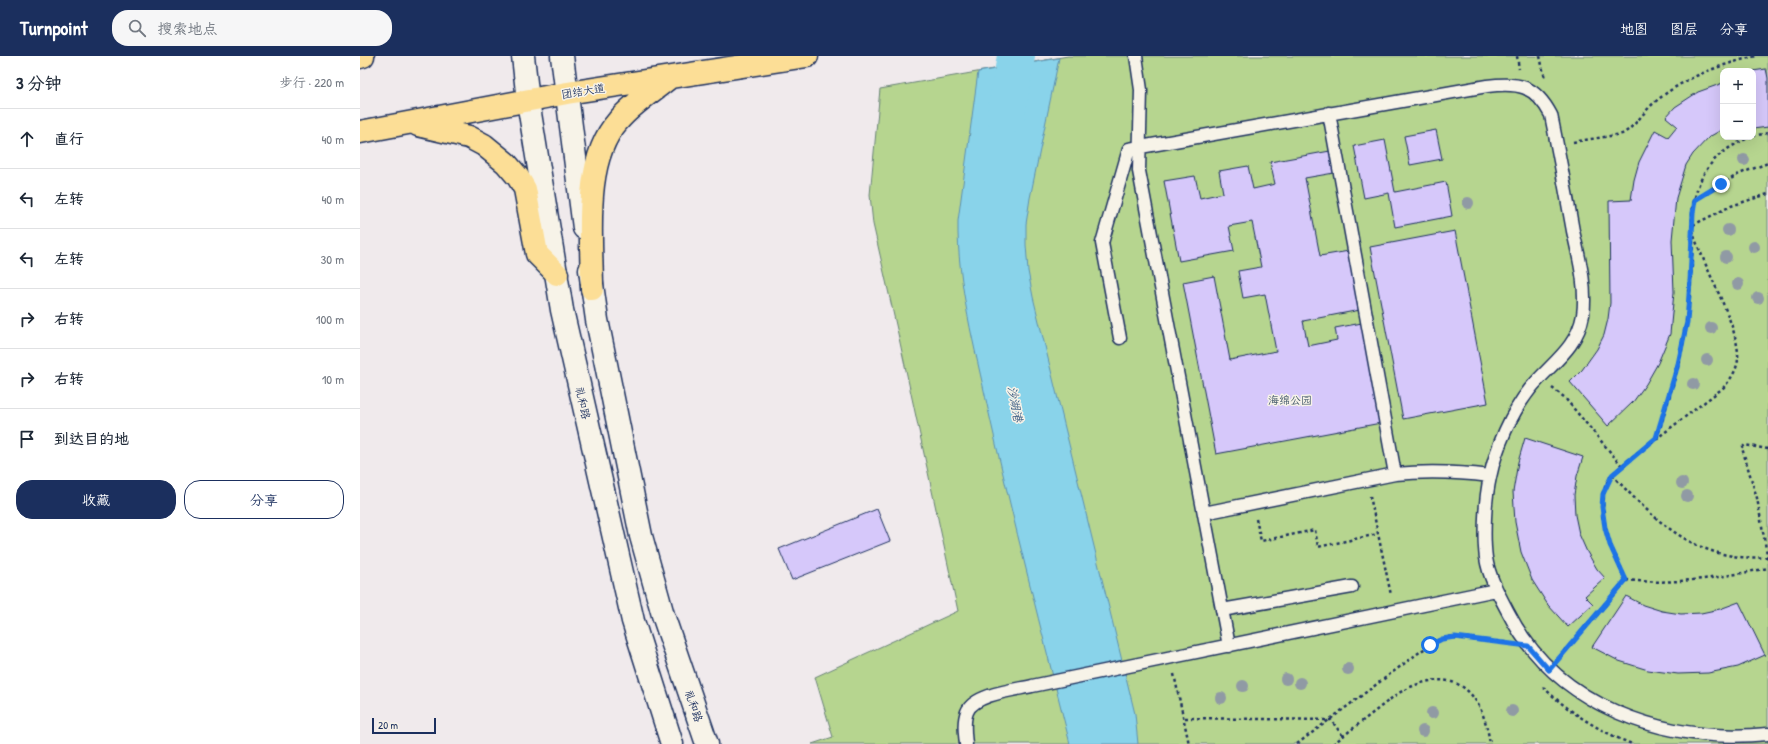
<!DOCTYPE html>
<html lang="zh">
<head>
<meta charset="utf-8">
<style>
  body { margin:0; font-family:"Patrick Hand","LXGW WenKai TC",sans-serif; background:#f6f6f7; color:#1f2937 }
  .controls { position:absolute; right:12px; top:12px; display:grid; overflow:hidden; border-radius:8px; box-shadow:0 4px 16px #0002 }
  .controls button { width:36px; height:36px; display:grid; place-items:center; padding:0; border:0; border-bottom:1px solid #e0e1e3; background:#fff; color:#1f2937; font:20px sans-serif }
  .scale { position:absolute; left:12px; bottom:10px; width:64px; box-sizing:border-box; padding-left:4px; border:2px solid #1b2f5e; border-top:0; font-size:11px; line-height:14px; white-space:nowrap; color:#1b2f5e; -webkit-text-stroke:3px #f7f3e8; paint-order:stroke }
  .stop { position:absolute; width:12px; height:12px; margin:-9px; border:3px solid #1a73e8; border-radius:50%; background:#fff }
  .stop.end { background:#1a73e8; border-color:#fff; box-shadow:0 1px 4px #0008 }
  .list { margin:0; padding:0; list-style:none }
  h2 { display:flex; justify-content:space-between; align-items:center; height:52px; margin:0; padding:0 16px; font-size:17px }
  h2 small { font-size:13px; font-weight:400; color:#747a83 }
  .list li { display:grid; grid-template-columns:26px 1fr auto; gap:12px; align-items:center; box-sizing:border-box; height:60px; padding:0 16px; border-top:1px solid #e0e1e3 }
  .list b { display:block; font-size:15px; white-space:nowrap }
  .list em { font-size:13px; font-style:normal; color:#747a83 }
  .actions { display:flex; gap:8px; padding:12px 16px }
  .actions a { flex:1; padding:9px 0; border:1px solid #1b2f5e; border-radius:16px; text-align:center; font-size:14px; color:#1b2f5e }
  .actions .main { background:#1b2f5e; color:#fff }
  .icon { flex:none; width:22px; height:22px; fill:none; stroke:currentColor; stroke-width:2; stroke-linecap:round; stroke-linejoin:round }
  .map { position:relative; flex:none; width:1408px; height:688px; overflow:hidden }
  header { display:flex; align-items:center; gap:24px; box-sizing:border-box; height:56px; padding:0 20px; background:#1b2f5e; color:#fff }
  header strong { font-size:19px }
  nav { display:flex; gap:22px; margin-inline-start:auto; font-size:14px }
  .search { width:280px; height:36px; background:#f6f6f7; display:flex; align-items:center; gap:10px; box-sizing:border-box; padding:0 14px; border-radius:16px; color:#747a83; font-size:15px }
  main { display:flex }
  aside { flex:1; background:#fff }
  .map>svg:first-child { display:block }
  .green { fill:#b6d58f; stroke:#688276; fill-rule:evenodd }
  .water { fill:#89d3ea; stroke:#5d91b2 }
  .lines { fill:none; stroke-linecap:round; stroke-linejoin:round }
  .river { stroke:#89d3ea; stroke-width:38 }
  .building { fill:#d6c8fa; stroke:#1b2f5e }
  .service-casing { stroke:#1b2f5e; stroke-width:15 }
  .tertiary-casing { stroke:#1b2f5e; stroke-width:25 }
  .primary-casing { stroke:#1b2f5e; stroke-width:25 }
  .path { stroke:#1b2f5e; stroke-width:2.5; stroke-dasharray:3 3; stroke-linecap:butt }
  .service { stroke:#f7f3e8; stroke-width:12 }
  .tertiary { stroke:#f7f3e8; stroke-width:22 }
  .primary { stroke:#fcde96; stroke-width:22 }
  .tree { fill:#909aa4 }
  .route { stroke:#1a73e8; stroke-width:5 }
  .labels { text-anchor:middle; stroke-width:3; stroke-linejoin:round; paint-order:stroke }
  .street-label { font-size:11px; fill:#1b2f5e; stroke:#f7f3e8 }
  .park-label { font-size:11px; fill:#42586a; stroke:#f7f3e8 }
  .water-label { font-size:12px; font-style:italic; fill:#365881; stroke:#f7f3e8 }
</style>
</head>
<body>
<header>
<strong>Turnpoint</strong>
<div class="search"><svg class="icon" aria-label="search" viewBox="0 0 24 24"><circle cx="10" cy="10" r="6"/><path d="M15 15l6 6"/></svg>搜索地点</div>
<nav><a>地图</a><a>图层</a><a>分享</a></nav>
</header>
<main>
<aside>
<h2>3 分钟<small>步行 · 220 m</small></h2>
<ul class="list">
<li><svg class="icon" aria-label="ahead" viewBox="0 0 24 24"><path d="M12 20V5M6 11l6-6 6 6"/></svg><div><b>直行</b></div><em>40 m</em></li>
<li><svg class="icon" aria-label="left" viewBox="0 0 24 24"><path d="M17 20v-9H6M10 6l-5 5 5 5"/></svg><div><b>左转</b></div><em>40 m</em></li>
<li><svg class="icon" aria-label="left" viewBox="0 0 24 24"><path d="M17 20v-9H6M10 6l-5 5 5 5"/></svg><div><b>左转</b></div><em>30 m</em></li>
<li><svg class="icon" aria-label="right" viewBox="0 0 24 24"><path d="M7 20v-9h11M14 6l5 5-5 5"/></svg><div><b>右转</b></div><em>100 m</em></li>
<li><svg class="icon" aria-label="right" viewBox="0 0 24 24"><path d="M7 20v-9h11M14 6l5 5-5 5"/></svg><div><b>右转</b></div><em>10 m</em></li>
<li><svg class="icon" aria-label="arrive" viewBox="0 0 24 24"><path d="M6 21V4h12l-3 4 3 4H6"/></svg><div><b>到达目的地</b></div></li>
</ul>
<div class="actions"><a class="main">收藏</a><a>分享</a></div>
</aside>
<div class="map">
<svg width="1408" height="688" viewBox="0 0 1408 688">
  <rect width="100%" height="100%" fill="#f0eaec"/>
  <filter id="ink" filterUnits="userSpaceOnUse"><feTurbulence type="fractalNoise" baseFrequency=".025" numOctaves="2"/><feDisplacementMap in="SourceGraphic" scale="8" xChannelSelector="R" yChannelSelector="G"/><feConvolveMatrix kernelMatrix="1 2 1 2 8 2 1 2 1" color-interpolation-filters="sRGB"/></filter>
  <g filter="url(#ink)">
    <!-- green -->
    <path class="green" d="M708,0H1408V688H452L473,681L455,621L598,555L539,282L513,168L510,139L520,33ZM1363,15H1393V81H1363Z"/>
    <!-- water -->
    <path class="water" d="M699,2L670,142L666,168V189L668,215L673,241L775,658L778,688H710C682,576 653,465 628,353C615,291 597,229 598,165L618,16Z"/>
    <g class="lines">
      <!-- river -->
      <path class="river" d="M646,60L656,0"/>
    </g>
    <!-- building -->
    <path class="building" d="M1406,13L1408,22V71L1393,73V15Z
      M1363,27V73L1349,81L1333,98L1326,109L1316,142L1312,184L1314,236L1310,278L1298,307L1286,328L1273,346L1248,370L1210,326L1222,314L1237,293L1244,279L1248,263L1250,247L1249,145L1271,144L1274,124L1279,106L1295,74L1308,81L1317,70L1306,61L1315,51L1338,36Z
      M1076,74L1082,103L1050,109L1044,80Z
      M1025,84L1035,136L1086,126L1092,160L1035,171L1029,137L1004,142L994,90Z
      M970,95L974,117L945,122L960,200L989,195L1000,254L943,265L948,290L977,284L975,272L1002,267L1021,367L856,398L823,226L854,220L870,304L916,295L905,238L883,242L878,215L901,211L892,166L869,170L874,195L819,205L804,125L835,120L840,142L863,137L859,115L888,110L893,133L915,128L910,106Z
      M1095,175L1128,347L1043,363L1010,191Z
      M1165,382L1223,401L1217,420L1214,439L1215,459L1219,478L1227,496L1237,513L1245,522L1225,540L1233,548L1208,571L1188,549L1172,524L1161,496L1155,466L1153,436L1158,406Z
      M517,453L530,485L432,524L419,493Z
      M1266,540L1283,549L1302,555L1321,558L1341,557L1360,553L1379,546L1405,599L1378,611L1348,617L1318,618L1288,614L1259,605L1232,591Z"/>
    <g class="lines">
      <!-- service casing -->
      <g class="service-casing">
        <path id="service" d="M776,0L781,34L779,115L869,590
          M969,57L1035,418
          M760,282L742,187L769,93L1127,30C1159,26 1175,29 1191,59C1199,98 1206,136 1213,175C1219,202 1227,231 1223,259C1217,293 1190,308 1170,333C1151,357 1136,392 1130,421C1125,443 1123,480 1126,502C1129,521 1139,539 1148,556C1196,651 1305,688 1408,678
          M844,457L1035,418C1067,415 1098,416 1130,420
          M862,554L992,531
          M606,688C605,678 603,666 607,656C614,638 655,634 672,630L1136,534"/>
      </g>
      <!-- tertiary casing -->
      <g class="tertiary-casing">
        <path id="tertiary" d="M163,0L168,45L202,254L273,565L312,688
          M202,0L224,172
          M230,214L237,264L281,480L303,559L347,688"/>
      </g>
      <!-- primary casing -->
      <g class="primary-casing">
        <path id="primary" d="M0,1L3,0
          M58,69L109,81L124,89L146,107L158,121L165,133L177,198L197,218
          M0,76L207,37L447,0
          M232,233C232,182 222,105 258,65C272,48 292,36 309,22"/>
      </g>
      <!-- path -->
      <path class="path" d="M1157,0L1159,13
        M1180,0L1185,23
        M1393,80L1408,77
        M1213,86L1262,78C1275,71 1284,55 1295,46C1324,21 1360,9 1396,0
        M1335,144L1379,118L1408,107
        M1333,169L1371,150L1408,138
        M1192,332L1204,341L1262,410
        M1297,382C1306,349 1318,316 1324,281C1330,248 1331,214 1333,180
        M1408,393L1385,389L1382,392L1397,442L1408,504
        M1252,419C1297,466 1337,507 1407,501
        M1010,440L1031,539
        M896,463L901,485L955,474L958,491L1018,478
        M1266,524L1250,489L1243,462V438L1247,427L1252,419L1275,399L1363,332C1371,323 1377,314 1378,303C1380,277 1353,227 1343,202C1340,194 1335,185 1333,176C1331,162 1333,145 1338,131C1347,105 1366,91 1391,81
        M1266,524C1314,529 1360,522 1408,512
        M1201,600L1266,524
        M814,618L829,688
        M1183,631C1209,656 1239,675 1272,688
        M825,662L971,664L983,680
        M937,688L1061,595L1077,585L1089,581L1148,587
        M973,688L1037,638C1090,607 1122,630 1130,688"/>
      <!-- service -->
      <use href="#service" class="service"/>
      <!-- tertiary -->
      <use href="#tertiary" class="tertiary"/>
      <!-- primary -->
      <use href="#primary" class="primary"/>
    </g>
    <!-- trees -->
    <g class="tree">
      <circle cx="1384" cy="104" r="6"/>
      <circle cx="1108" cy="147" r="6"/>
      <circle cx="1368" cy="174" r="6"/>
      <circle cx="1394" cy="191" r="6"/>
      <circle cx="1366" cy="201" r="6"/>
      <circle cx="1378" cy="228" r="6"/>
      <circle cx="1398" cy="242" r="6"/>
      <circle cx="1351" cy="272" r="6"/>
      <circle cx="1347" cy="304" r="6"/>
      <circle cx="1333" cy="328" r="6"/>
      <circle cx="1322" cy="427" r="6"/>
      <circle cx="1327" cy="440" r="6"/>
      <circle cx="988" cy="613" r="6"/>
      <circle cx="926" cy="623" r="6"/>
      <circle cx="940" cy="627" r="6"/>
      <circle cx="883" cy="630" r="6"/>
      <circle cx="861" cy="642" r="6"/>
      <circle cx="1152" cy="655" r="6"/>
      <circle cx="1072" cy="657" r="6"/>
      <circle cx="1063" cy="675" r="6"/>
    </g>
  </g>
  <g class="lines" filter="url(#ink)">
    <!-- route -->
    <path class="route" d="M1070,589L1082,583L1095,581L1168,590L1189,614L1266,524L1250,489L1245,472L1242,451L1243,438L1252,419L1296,382L1318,308L1327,266L1330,225L1333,157L1335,144L1361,128"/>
  </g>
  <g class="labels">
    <!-- street labels -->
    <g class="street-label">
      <text transform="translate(223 35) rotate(-9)" y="4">团结大道</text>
      <text transform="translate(223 347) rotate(77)" y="4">礼和路</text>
      <text transform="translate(334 650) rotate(71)" y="4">礼和路</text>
    </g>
    <!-- park labels -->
    <g class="park-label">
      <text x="930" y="348">海绵公园</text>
    </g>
    <!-- water labels -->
    <g class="water-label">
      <text transform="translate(655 348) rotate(79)" y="4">沙湖港</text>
    </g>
  </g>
</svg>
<div class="controls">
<button>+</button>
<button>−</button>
</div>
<div class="scale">20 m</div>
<div class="stop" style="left:1070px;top:589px"></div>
<div class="stop end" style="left:1361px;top:128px"></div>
</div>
</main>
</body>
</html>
